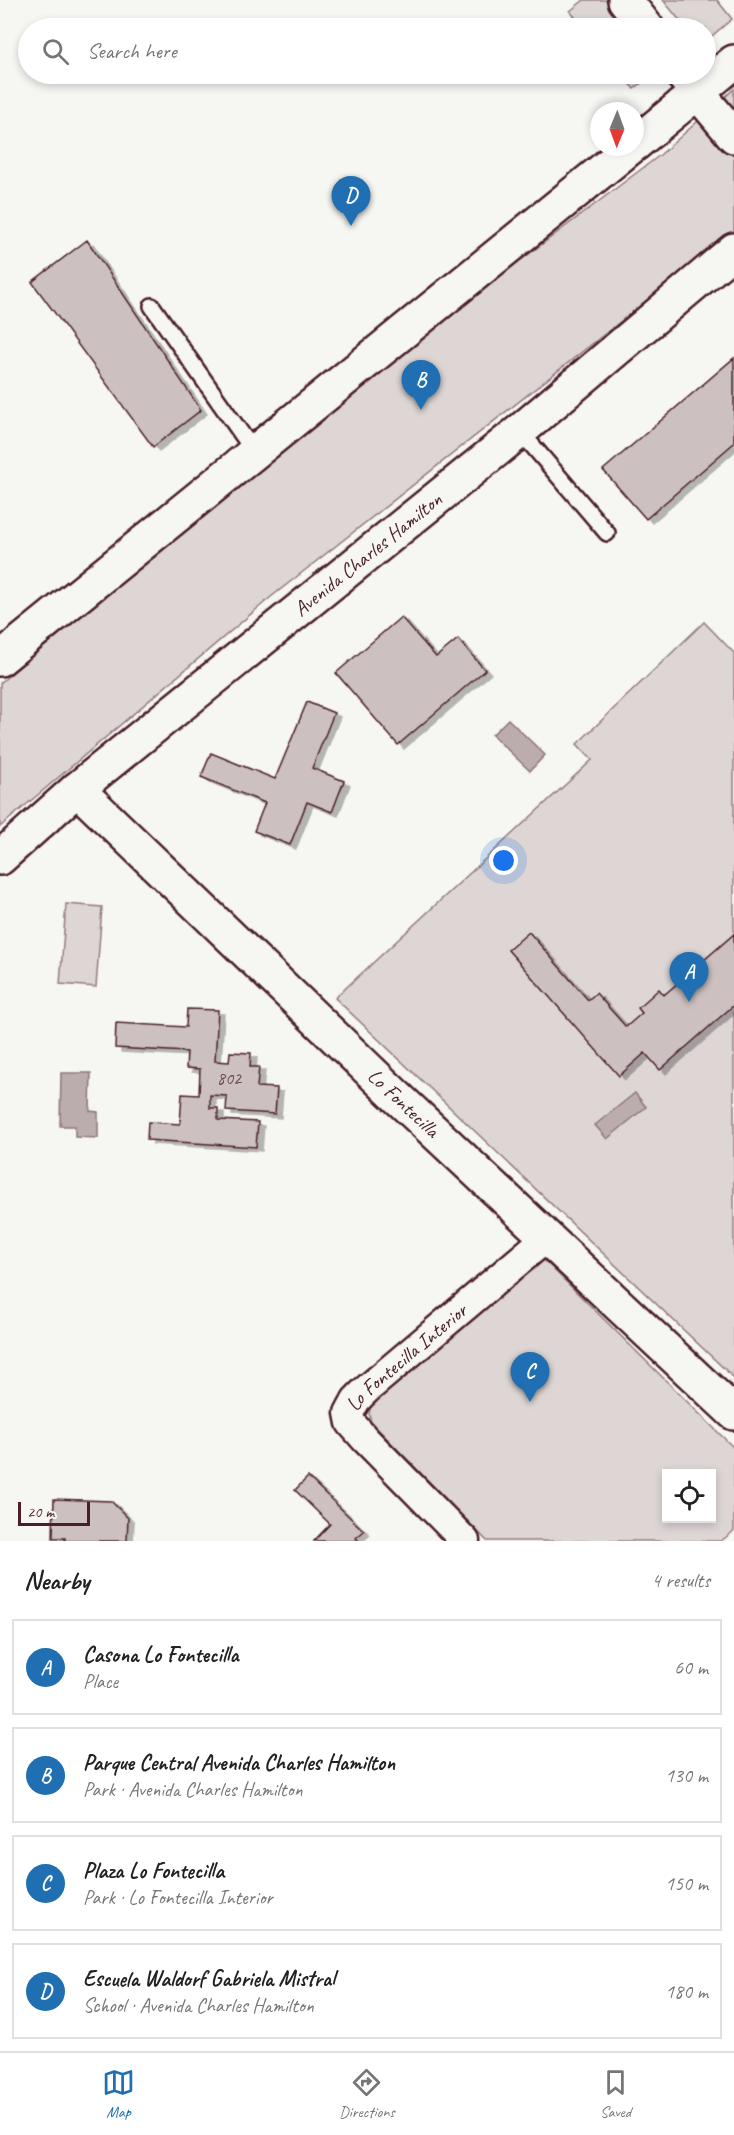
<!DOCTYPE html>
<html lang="en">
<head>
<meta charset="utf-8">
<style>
  body { margin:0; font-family:Caveat,sans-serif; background:#f6f6f6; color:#222 }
  .controls { position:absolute; right:18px; bottom:18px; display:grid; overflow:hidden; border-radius:0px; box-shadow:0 3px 9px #0003 }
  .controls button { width:54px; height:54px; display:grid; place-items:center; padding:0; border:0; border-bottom:2px solid #e0e0e0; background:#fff; color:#222; font:30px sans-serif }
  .compass { position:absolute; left:590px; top:102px; width:54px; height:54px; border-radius:50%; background:#fff; box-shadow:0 3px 9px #0003; rotate:181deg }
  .scale { position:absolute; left:18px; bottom:15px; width:72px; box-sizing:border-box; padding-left:6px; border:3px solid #4a1f2b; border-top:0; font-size:16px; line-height:21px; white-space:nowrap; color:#4a1f2b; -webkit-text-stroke:4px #f6f6f2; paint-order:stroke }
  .you { position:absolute; left:504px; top:861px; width:21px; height:21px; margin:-15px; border:4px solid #fff; border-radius:50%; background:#1a73e8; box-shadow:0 0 0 9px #1a73e833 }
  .badge { display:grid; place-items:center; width:39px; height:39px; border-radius:50%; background:#1f6fb2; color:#fff; font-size:20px; font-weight:700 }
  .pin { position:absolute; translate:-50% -50px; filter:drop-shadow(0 2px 3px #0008) }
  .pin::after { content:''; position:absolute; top:32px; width:21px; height:18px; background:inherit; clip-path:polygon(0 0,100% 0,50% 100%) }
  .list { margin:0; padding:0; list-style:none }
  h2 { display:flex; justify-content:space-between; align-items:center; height:78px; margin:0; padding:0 24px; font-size:26px }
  h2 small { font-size:20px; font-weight:400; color:#767676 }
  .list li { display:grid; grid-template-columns:39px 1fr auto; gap:18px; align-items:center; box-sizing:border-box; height:96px; margin:0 12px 12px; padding:0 12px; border:2px solid #e0e0e0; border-radius:0px }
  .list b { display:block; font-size:22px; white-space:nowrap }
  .list p { margin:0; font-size:20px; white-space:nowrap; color:#767676 }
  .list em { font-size:20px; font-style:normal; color:#767676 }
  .icon { flex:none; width:33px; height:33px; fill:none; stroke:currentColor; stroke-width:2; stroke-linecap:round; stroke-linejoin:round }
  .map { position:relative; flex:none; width:734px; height:1541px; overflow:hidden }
  .search { position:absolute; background:#fff; box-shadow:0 3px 9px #0003; left:18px; right:18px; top:18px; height:66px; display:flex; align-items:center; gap:15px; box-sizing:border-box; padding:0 21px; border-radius:33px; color:#767676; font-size:22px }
  .sheet { height:510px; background:#fff }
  nav { display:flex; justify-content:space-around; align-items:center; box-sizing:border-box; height:84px; border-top:2px solid #e0e0e0; background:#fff; font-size:16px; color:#767676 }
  nav a { display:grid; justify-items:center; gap:3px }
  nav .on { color:#1f6fb2 }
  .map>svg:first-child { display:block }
  .green { fill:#ddd6d5; stroke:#947a80; stroke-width:1.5; fill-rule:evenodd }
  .water { fill:#bbadae; stroke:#8e747a; stroke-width:1.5 }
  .building { fill:#ccc1c0; stroke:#4a1f2b; stroke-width:1.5; filter:url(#shadow) }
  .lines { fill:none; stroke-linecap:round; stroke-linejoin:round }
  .lane-casing { stroke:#4a1f2b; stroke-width:20 }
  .street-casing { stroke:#4a1f2b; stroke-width:33 }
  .secondary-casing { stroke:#4a1f2b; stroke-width:38 }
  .lane { stroke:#f6f6f2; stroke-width:15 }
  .street { stroke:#f6f6f2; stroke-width:28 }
  .secondary { stroke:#f6f6f2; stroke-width:33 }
  .labels { text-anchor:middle; stroke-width:6; stroke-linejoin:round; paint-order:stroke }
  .number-label { font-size:18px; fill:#6a4850 }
  .street-label { font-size:21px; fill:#4a1f2b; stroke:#f6f6f2 }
</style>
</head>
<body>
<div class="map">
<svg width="734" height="1541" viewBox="0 0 734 1541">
  <defs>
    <filter id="shadow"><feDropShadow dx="6" dy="4" stdDeviation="0" flood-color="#0004"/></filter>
  </defs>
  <rect width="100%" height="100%" fill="#f6f6f2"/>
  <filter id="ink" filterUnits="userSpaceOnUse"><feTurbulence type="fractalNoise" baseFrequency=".0167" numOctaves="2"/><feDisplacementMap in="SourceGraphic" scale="12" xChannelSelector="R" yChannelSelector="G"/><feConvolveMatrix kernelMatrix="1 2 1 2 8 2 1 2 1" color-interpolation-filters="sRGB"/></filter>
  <g filter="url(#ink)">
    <!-- green -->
    <path class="green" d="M584,0H606L629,28H584L570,11Z
      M663,0H717L732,19L706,41V28H686Z
      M621,74H653L634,89Z
      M734,89V232L271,597L0,827V683L443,319L660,155Z
      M704,622L734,653V1378L335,998L592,760L577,744Z
      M66,904L102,907L96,987L60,984Z
      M544,1260L734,1448V1531L721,1541H487L371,1422L369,1413L374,1397ZM666,1474H712V1518H666Z"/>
    <!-- water -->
    <path class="water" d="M508,719L545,755L530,771L492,735Z
      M61,1073H91L90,1111L98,1112V1138L75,1137V1126H60Z
      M635,1093L646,1107L607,1139L595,1125Z"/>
    <!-- building -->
    <path class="building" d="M87,240L201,410L153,447L32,282Z
      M734,358V443L646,519L603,470Z
      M401,617L436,657L458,639L485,670L398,745L336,673Z
      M307,702L334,713L312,768L344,781L332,812L307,802L290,845L254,831L265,803L201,777L211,753L275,779Z
      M529,932L588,1000L596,993L626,1027L642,1013L638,1008L659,989L664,995L734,934V1005L660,1070L645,1053L619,1076L508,950Z
      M187,1009L218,1010L215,1061L229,1062L230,1052L251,1053L250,1067H259L257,1087L277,1088L275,1114L226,1111L227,1096L210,1095V1108H218V1120L258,1122L256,1147L147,1140L148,1122L180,1124L182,1094L199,1095L200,1069L186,1068L187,1052L115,1048L116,1023L186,1027Z
      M308,1477L364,1531L356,1538L359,1541H314L330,1524L295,1490Z
      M54,1499L111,1501L128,1518L127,1541H65V1538H53Z"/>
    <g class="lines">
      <!-- lane casing -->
      <g class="lane-casing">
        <path id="lane" d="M152,306L255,453
          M520,431L607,533"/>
      </g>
      <!-- street casing -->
      <g class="street-casing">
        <g id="street">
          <path id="s1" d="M465,1541L365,1439L351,1423L349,1413L356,1400L366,1390L546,1238"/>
        </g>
      </g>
      <!-- secondary casing -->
      <g class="secondary-casing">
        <g id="secondary">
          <path d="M625,0L647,28"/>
          <path d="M682,74L734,136"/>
          <path d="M635,144L734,62"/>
          <path d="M0,659L631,147"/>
          <path id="s2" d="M77,789L394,1094L734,1413"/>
          <path id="s3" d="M0,858L77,789L520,431L734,250"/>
        </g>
      </g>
      <!-- lane -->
      <use href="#lane" class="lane"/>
      <!-- street -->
      <use href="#street" class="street"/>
      <!-- secondary -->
      <use href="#secondary" class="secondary"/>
    </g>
  </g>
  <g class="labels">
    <!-- number labels -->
    <g class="number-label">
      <text x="229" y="1084">802</text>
    </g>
    <!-- street labels -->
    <g class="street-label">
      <text dy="7" stroke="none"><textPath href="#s3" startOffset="477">Avenida Charles Hamilton</textPath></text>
      <text dy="7" stroke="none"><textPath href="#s2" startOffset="453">Lo Fontecilla</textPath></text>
      <text dy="7" stroke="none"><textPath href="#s1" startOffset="255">Lo Fontecilla Interior</textPath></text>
    </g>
  </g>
</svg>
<div class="controls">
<button><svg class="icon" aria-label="locate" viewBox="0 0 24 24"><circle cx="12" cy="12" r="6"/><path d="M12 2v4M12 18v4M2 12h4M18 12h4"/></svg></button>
</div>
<svg class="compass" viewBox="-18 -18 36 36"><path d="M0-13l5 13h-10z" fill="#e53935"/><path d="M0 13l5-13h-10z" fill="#767676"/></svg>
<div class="scale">20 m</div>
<div class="you"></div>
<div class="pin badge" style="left:689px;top:1002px">A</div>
<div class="pin badge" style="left:421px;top:410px">B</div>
<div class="pin badge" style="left:530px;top:1402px">C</div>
<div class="pin badge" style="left:351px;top:226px">D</div>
<div class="search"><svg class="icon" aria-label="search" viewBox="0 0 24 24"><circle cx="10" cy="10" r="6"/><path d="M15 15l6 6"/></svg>Search here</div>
</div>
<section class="sheet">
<h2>Nearby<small>4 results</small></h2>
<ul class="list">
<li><span class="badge">A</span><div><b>Casona Lo Fontecilla</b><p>Place</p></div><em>60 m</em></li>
<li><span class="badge">B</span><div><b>Parque Central Avenida Charles Hamilton</b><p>Park · Avenida Charles Hamilton</p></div><em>130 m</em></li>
<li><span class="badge">C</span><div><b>Plaza Lo Fontecilla</b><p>Park · Lo Fontecilla Interior</p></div><em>150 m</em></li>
<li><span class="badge">D</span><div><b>Escuela Waldorf Gabriela Mistral</b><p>School · Avenida Charles Hamilton</p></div><em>180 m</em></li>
</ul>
</section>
<nav>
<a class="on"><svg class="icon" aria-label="map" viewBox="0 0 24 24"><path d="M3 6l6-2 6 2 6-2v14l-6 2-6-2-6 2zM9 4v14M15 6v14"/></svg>Map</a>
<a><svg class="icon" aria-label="directions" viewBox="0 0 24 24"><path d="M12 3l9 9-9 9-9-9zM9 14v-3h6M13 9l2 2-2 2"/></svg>Directions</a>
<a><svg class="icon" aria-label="saved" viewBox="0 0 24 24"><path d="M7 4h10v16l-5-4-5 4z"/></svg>Saved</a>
</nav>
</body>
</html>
